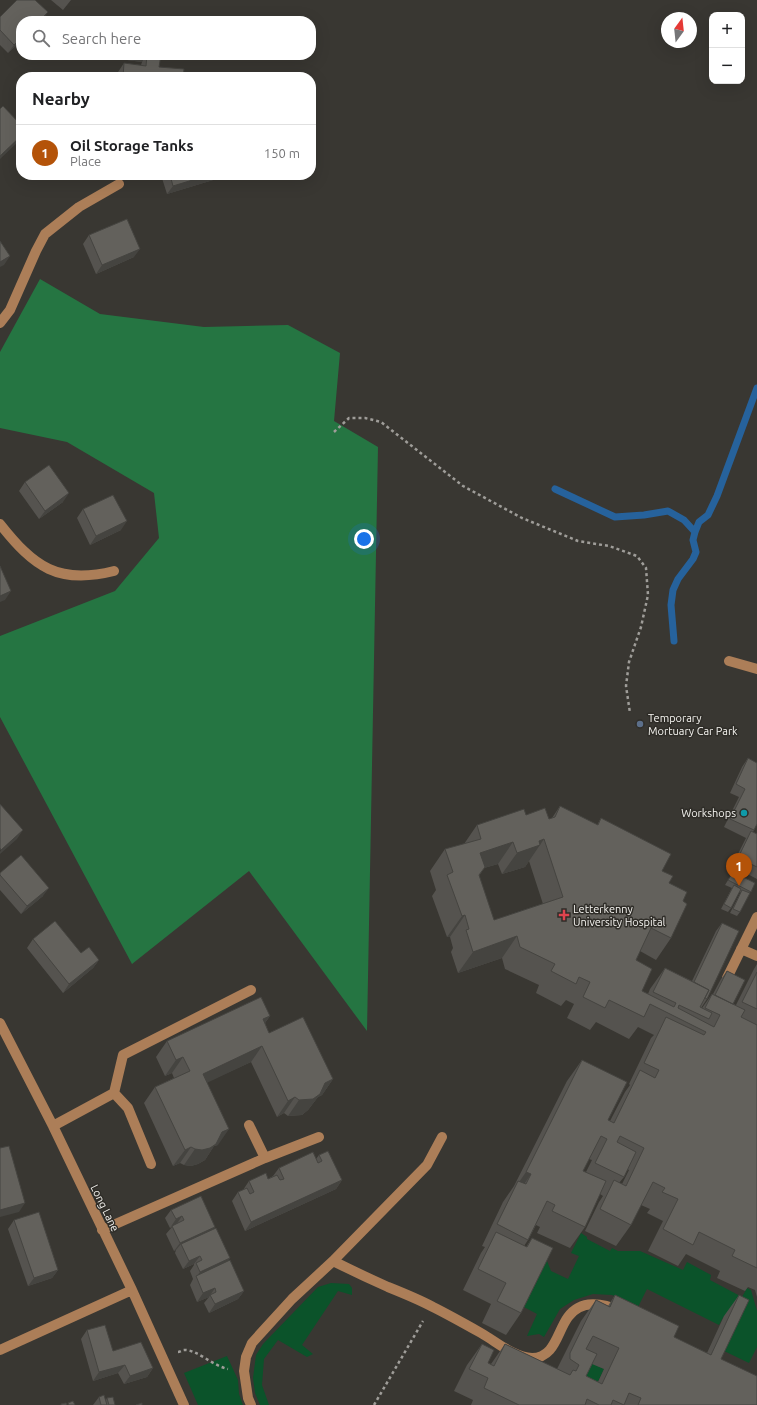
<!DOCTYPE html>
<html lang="en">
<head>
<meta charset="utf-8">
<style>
  body { margin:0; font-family:Ubuntu,sans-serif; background:#f2f2f2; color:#202124 }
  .controls { position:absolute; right:12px; top:12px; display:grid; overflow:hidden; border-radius:8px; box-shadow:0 4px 16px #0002 }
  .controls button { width:36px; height:36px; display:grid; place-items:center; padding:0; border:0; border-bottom:1px solid #e0e0e0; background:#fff; color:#202124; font:20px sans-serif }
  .compass { position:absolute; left:661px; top:12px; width:36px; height:36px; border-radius:50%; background:#fff; box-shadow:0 4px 16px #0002; rotate:15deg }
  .you { position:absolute; left:364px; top:539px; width:14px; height:14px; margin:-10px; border:3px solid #fff; border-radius:50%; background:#1a73e8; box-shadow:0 0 0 6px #1a73e833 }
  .badge { display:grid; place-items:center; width:26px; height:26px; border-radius:50%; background:#b45309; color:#fff; font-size:13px; font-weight:700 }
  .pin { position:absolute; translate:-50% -33px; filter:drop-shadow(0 1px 2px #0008) }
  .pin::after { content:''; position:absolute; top:21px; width:14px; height:12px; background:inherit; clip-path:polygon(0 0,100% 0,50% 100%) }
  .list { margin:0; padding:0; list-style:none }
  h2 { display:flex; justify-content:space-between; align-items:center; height:52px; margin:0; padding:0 16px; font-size:17px }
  h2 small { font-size:13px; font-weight:400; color:#757577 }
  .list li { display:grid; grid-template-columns:26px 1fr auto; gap:12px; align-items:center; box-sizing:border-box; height:56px; padding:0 16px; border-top:1px solid #e0e0e0 }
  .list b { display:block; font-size:15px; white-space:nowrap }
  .list p { margin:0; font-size:13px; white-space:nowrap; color:#757577 }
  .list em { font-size:13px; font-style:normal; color:#757577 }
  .icon { flex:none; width:22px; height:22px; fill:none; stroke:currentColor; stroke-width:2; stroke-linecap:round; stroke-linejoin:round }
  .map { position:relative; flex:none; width:757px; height:1405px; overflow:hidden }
  .search { position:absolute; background:#fff; box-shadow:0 4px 16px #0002; left:16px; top:16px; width:300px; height:44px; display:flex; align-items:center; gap:10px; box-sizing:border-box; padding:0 14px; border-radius:16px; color:#757577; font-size:15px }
  .panel { position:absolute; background:#fff; box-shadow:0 4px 16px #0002; left:16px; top:72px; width:300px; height:108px; border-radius:16px }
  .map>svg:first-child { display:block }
  .green { fill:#0b532a }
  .forest { fill:#257542 }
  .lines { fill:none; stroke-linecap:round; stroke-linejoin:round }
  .stream { stroke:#26629c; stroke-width:7 }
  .path { stroke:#9f9d99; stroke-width:2.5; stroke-dasharray:3 3; stroke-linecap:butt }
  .minor { stroke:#ac7e58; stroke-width:10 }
  .wall { fill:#55534f; fill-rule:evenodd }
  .shaded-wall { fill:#454440 }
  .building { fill:#63615c; stroke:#454440; fill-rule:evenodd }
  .service-dot { fill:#5c6f8a; stroke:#2f2d28; stroke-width:1.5 }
  .culture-dot { fill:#0f9aa8; stroke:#2f2d28; stroke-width:1.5 }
  .health-dot { fill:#e0444e; stroke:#2f2d28; stroke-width:1.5 }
  .labels { text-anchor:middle; stroke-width:3; stroke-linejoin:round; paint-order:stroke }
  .poi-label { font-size:11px; fill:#f6f5f1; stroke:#2f2d28; text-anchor:start }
  .street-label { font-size:11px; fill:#f6f5f1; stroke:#2f2d28 }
</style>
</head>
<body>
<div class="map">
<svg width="757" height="1405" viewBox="0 0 757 1405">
  <rect width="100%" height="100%" fill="#393732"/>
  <!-- green -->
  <path class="green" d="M581,1233L587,1237V1239L610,1251L612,1248L618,1251H640L683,1270L687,1262L711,1275L710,1280L742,1297L747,1288L751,1290L757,1311V1347L749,1363L722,1350L736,1321L724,1316L719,1325L647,1289L638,1307L612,1295L593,1294L574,1300L560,1309L544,1337L539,1334L527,1336L537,1314L524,1307L522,1251L547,1261L551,1271L568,1279L579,1256L571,1253Z
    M331,1283L349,1284L352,1288V1295L338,1291L302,1345L313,1354L307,1357L278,1340L264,1359L262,1385L269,1405H260L255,1393L253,1378L256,1355L263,1344L318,1287Z
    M227,1356L238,1380L239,1394L243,1405H198L184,1373Z
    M578,1357L604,1369L587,1405Z"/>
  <!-- forest -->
  <path class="forest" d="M40,279L100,314L204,327L288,325L340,353L334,421L378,447L367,1031L249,871L132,964L0,717V636L115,591L159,538L154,493L67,442L0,428V352Z"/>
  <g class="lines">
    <!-- stream -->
    <path class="stream" d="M555,489L615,517L644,515L668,511L684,520L695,532
      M674,641L671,605L673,590L678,579L693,559L696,552L693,540L695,532L699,522L708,515L717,496L757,388"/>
    <!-- path -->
    <path class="path" d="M334,432L349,418H365L381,422L463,486L522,518L578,541L609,546L637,556L646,568L648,595L641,627L629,662L626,686L630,713
      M178,1352C180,1352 182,1350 184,1350C196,1349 213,1366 228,1369
      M374,1405L423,1321"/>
    <!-- minor -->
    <path class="minor" d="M0,323L10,310L36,251L45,234L79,207L119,184
      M0,524C34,567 58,585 114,571
      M729,661L757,669
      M741,949L757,956
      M727,978L757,917
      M0,1023L53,1126L132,1290L184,1405
      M114,1093L128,1108L151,1164
      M249,1125L265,1158
      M53,1126L114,1093L123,1055L251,990
      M102,1230L265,1158L319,1137
      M333,1261C351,1270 370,1279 388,1287C403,1293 418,1299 433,1307C449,1315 465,1324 481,1333C497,1342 513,1357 532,1358C555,1358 557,1332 568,1317C581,1299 603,1303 620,1311
      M0,1350L132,1290
      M251,1405L248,1398L244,1371L246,1357L252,1343L292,1299L333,1261L427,1165L442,1137"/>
  </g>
  <!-- wall -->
  <path class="wall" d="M51,0H71L63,10Z
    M48,12L41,21H21V41L8,53L0,45V17Z
    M128,55H161L159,67L183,77H118V72L124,63L141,65L142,62L127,60Z
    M161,175H225L223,177L167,194Z
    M89,235L134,257L96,274L83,244Z
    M25,482L63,502L39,519L19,491Z
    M83,509L121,530L90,545L77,518Z
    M748,758L754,830L753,832L757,834V879L732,866L746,838L724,827L739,797L730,793L742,767Z
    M560,806L597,825L601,818L662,871L669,883L683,901L671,938L656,960L640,951L636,960L642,991L648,994L650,989L665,968L692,981L716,931L722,923L707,999L701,1008H702L712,994H713L721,979L727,971L733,1004L736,1005L754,969L757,964V1297L755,1290L748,1287L745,1291L717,1278L720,1271L686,1254L678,1266L648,1251L663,1221L647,1213L650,1209L641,1205L631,1225L616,1246L585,1231L599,1202L603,1196L600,1194L585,1227L570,1248L537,1233L540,1227L536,1225L528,1240L524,1246L526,1247L532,1238L521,1313L506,1335L482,1323L491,1304L463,1290L481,1253L485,1247L482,1246L503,1202L514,1186L567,1081L582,1060L608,1120L610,1121L625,1092L630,1085L629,1084L651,1038L654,1035L638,1027L629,1039L596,1022L590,1030L567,1018L574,1004L566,1000L561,1006L536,993L539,985L505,969L502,958L458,973L451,952L453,948L450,937H447L432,896L436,890L430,871L445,849L464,844L477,825L526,815L549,819L552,818ZM529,861L543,904L494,920L479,876L484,868L498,864L502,874L525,867ZM589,1159L592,1160L586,1172L583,1171ZM627,1169L629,1170L622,1184L619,1183L624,1177Z
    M733,872L755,883L740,912L737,916L730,913L741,892H739L731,908L728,912L721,909L732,888L725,885Z
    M0,875L43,896L21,914L0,890Z
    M33,939L81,953L99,960L93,968L63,993L27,948Z
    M270,1016L265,1023L269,1033L333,1079L322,1095L318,1097L308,1110L302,1115L288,1116L284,1113L277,1117L251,1062L207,1082L218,1145L214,1146L205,1160L198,1164L191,1166L184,1165L180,1163L173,1166L144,1103L155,1087L174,1078L172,1073L165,1076L156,1057L167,1041Z
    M319,1155L342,1180L336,1189L245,1231L232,1201L238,1192L243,1190L249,1181L268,1179L273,1176L279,1168L316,1159Z
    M171,1210L215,1227L213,1229L230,1258L227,1262L244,1291L238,1299L209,1313L204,1303L209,1297L197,1302L190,1285L193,1279L190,1271L194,1265V1264L183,1269L175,1253L176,1250L174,1251L166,1234L172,1227L170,1228L165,1218Z
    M14,1220L58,1270L52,1278L28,1286L8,1229Z
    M615,1295L674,1337L707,1353L724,1316L739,1295L721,1359L757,1405H471L473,1400L454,1391L467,1365L482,1344L488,1363L491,1364L505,1344L557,1369L581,1321L596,1300L608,1306ZM592,1364L604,1369L598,1382L586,1376Z
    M87,1330L113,1351L153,1368L147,1377L124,1384L118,1373L93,1381L81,1339Z
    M99,1397L106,1400L107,1398L115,1405H93Z"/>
  <!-- shaded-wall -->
  <path class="shaded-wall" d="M48,12L41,21H39Z
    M21,38V41L8,53L14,45Z
    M131,55H146L142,62L127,60Z
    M21,136V139L0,159V156Z
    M209,175H225L223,177L167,194L173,186Z
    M140,249L134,257L96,274L102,265Z
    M10,256L4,265L0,267V262Z
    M69,493L63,502L39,519L45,511Z
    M127,521L121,530L90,545L96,536Z
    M11,591L5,600L0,602V596Z
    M23,830L17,839L0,854V852L1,850Z
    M544,839L525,867L502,874L517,853L539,841Z
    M513,842L498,864L484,868L470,889L480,853Z
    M49,888L43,896L21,914L27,906Z
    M465,915L450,937H447L462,916Z
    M517,936L502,958L458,973L473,952Z
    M99,960L93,968L63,993L69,984Z
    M270,1016L258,1032L263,1019Z
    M262,1046L251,1062L192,1090L203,1074Z
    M183,1057L172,1073L165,1076L176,1060Z
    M333,1079L322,1095L318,1097L308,1110L302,1115L288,1116L299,1100L325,1083Z
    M295,1097L284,1113L277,1117L288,1101Z
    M229,1129L218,1145L214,1146L205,1160L198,1164L191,1166L184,1165L195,1149L222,1132Z
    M191,1147L180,1163L173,1166L185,1150Z
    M526,1172L531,1174L516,1196L515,1188Z
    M342,1180L336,1189L245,1231L251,1222Z
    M25,1203L19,1212L0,1217V1210Z
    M182,1216L176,1225L172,1226L170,1228L176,1219Z
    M215,1227L209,1235L181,1244L176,1250L174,1251L180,1243Z
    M200,1256L194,1264L183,1269L189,1261Z
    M230,1258L224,1267L196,1277L200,1272Z
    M58,1270L52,1278L28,1286L34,1278Z
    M215,1288L209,1297L197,1302L203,1293Z
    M244,1291L238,1299L209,1313L215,1304Z
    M125,1365L118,1373L93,1381L99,1372Z
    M153,1368L147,1377L124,1384L130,1376Z"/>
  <!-- building -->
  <path class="building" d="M17,0H35L48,12L39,21H21V38L14,45L0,30V17Z
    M147,55H161L159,67L184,69L183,77H123L124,63L146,66Z
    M3,106L21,125V136L0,156V109Z
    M170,175H209L173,186Z
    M127,219L140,249L102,265L89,235Z
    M0,241L10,256L0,262Z
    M49,465L69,493L45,511L25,482Z
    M113,495L127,521L96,536L83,509Z
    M0,566L11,591L0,596Z
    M748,758L757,763V824L754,830L730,819L745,789L736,784Z
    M0,804L23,830L1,850L0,848Z
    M560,806L598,825L601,818L671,854L662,871L673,876L669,883L687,892L683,901L687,904L671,938L651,928L636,960L652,969L642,991L674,1007L676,1003L653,992L665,968L709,990L700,1007L712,1013L709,1019L679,1005L678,1008L714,1027L720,1015L705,1008L712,994L745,1010L741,1017L757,1025V1268L732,1256L735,1250L699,1232L693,1245L663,1229L678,1199L662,1192L665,1188L653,1182L631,1225L600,1209L614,1180L626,1186L644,1148L620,1136L617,1142L636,1152L624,1177L595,1163L607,1139L601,1136L583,1171L606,1181L585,1227L552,1211L555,1205L547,1201L528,1240L497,1224L518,1181L526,1184L531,1174L526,1172L582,1060L627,1082L608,1120L614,1123L640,1070L655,1078L659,1070L644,1063L666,1017L704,1035L706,1032L650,1004L644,1017L609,1000L605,1008L583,997L590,982L579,977L576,984L551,971L555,964L520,947L517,936L473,952L466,930L469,929L465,915L462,916L447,875L453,872L445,849L481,839L477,825L524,809L526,815L545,808L549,819L555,817ZM544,839L563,897L494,920L479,875L485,867L480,853L513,842L517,853L540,845L539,841Z
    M751,831L757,834V867L738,858Z
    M21,855L49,888L27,906L0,875V873Z
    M733,872L755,883L751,892L728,880Z
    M734,885L741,889L731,908L724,904Z
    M742,890L750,893L740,912L733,909Z
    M55,921L81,953L89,947L99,960L69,984L33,939Z
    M722,923L739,931L707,999L705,998L709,990L694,982Z
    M727,971L745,980L733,1004L715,995Z
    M757,972V1009L742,1002Z
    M261,997L270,1016L263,1019L269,1033L303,1017L333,1079L325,1083L320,1094L313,1099L299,1100L295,1097L288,1101L262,1046L203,1074L229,1129L222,1132L216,1144L210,1148L202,1150L195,1149L191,1147L185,1150L155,1087L190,1071L183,1057L176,1060L167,1041Z
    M9,1146L25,1203L0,1210V1148Z
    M328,1151L342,1180L251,1222L238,1192L247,1188L250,1194L254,1192L249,1181L266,1173L268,1179L277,1175L280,1180L284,1179L279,1168L313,1152L318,1163L322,1161L319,1155Z
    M201,1196L215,1227L180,1243L172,1226L184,1220L182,1216L176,1219L171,1210Z
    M39,1212L58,1270L34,1278L14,1220Z
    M216,1228L230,1258L200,1272L196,1263L202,1260L200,1256L189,1261L181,1244Z
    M496,1232L527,1247L532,1238L553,1248L521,1313L497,1301L506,1283L478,1269Z
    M230,1260L244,1291L215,1304L210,1295L216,1292L215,1288L203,1293L196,1276Z
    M615,1295L679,1326L674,1337L711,1355L739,1295L749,1300L721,1359L757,1376V1405H638L641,1398L629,1393L624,1405L613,1400L611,1405H599L587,1399L585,1405H519L484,1388L488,1378L469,1369L482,1344L494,1350L488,1363L494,1366L505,1344L570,1375L573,1370L576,1371L579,1365L570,1359V1353L596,1300L610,1307ZM593,1336L619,1348L602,1384L586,1376L597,1354L586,1349Z
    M105,1325L113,1351L141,1342L153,1368L130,1376L125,1365L99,1372L87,1330Z
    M104,1395L107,1405H101L99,1397Z
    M113,1397L115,1405H109L107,1398Z
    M73,1401L75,1405H69L68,1403Z
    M66,1403L67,1405H61V1404Z
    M142,1403V1405H136Z"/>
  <!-- markers -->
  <circle class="service-dot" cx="640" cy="724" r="4"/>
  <circle class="culture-dot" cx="744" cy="813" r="4"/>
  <path class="health-dot" d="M562 909h4v4h4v4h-4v4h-4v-4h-4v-4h4z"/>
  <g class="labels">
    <!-- poi labels -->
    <g class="poi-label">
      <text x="648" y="722">Temporary<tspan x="648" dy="13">Mortuary Car Park</tspan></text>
      <text x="736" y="817" text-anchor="end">Workshops</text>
      <text x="573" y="913">Letterkenny<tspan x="573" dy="13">University Hospital</tspan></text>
    </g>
    <!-- street labels -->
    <g class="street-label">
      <text transform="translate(105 1208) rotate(64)" y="4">Long Lane</text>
    </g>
  </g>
</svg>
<div class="controls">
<button>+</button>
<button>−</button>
</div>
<svg class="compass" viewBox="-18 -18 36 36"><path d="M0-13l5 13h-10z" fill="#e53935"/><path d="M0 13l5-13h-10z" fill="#757577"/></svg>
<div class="you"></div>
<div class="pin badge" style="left:739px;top:886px">1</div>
<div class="search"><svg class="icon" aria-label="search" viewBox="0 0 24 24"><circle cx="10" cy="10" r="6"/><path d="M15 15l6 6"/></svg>Search here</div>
<section class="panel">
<h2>Nearby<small></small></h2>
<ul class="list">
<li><span class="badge">1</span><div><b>Oil Storage Tanks</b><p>Place</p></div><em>150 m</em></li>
</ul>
</section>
</div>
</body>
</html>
